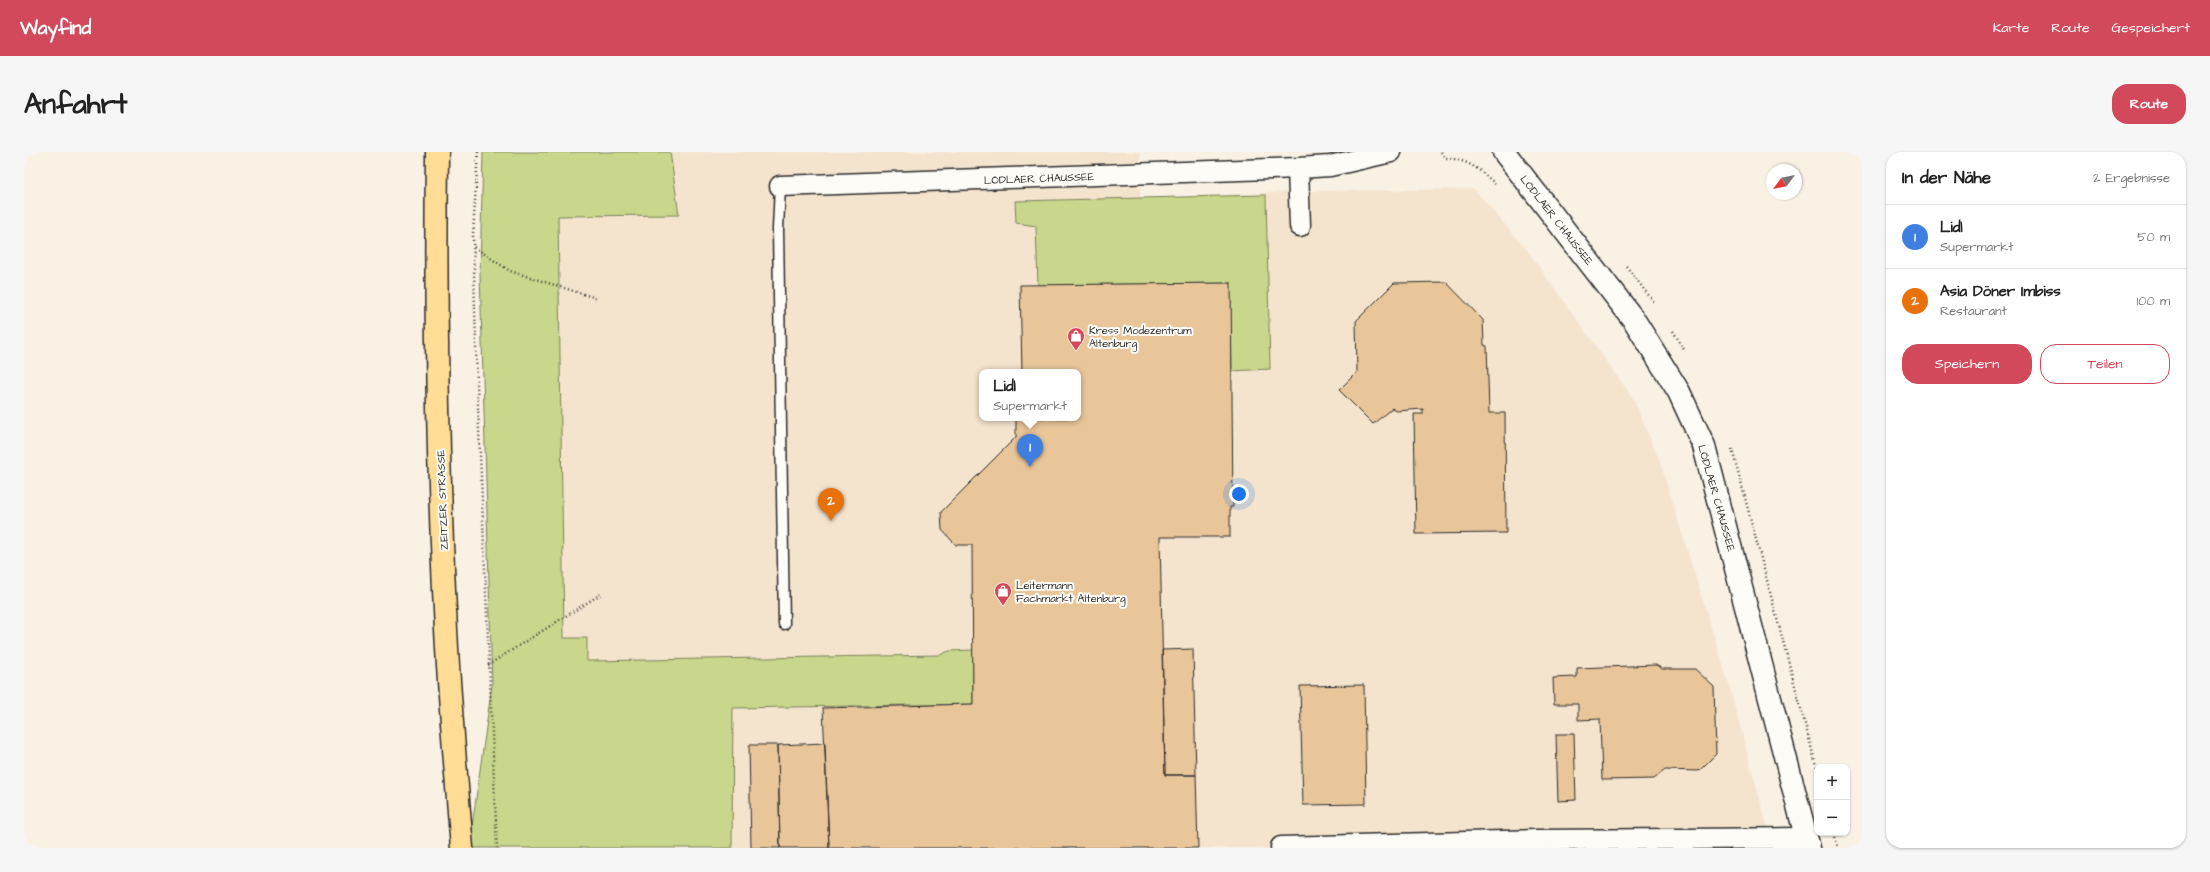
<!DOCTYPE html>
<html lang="de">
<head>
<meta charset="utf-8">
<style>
  body { margin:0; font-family:"Architects Daughter",sans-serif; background:#f6f6f6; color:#222 }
  .controls { position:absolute; right:12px; bottom:12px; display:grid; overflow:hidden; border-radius:8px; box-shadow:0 1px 3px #0004 }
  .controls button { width:36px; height:36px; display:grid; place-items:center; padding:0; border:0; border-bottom:1px solid #e0e0e0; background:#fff; color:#222; font:20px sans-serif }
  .compass { position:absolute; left:1742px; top:12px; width:36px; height:36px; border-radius:50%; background:#fff; box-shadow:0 1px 3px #0004; rotate:238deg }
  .you { position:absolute; left:1215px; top:342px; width:14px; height:14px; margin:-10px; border:3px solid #fff; border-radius:50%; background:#1a73e8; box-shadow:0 0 0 6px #1a73e833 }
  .badge { display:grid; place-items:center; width:26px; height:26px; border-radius:50%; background:#d1495b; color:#fff; font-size:13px; font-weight:700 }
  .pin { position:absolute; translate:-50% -33px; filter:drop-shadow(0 1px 2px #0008) }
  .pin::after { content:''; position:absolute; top:21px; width:14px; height:12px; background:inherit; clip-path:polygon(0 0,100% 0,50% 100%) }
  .popup { position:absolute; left:955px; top:217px; width:102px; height:52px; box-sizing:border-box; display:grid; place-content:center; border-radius:8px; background:#fff; filter:drop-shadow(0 1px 3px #0005); font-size:13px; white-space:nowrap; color:#767676 }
  .popup b { font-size:15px; color:#222 }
  .popup::after { content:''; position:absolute; left:50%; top:100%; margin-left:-8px; border:8px solid transparent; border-top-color:#fff }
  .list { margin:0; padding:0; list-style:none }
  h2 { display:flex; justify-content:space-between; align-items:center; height:52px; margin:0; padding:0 16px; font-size:17px }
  h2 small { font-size:13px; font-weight:400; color:#767676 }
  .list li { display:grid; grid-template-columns:26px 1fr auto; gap:12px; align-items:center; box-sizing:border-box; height:64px; padding:0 16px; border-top:1px solid #e0e0e0 }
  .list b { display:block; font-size:15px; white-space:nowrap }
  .list p { margin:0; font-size:13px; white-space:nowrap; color:#767676 }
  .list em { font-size:13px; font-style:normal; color:#767676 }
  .actions { display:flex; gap:8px; padding:12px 16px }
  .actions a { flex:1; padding:9px 0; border:1px solid #d1495b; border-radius:16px; text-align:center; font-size:14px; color:#d1495b }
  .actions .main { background:#d1495b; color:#fff }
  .map { position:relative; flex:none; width:1838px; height:696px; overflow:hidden; border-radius:16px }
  header { display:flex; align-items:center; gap:24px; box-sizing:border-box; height:56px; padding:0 20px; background:#d1495b; color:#fff }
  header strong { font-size:19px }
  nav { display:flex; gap:22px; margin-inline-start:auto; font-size:14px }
  .intro { display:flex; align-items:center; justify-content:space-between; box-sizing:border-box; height:96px; padding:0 24px }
  h1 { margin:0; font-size:28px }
  .button { padding:10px 18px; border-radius:16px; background:#d1495b; color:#fff; font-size:14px; font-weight:700 }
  main { display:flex; gap:24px; padding:0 24px }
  aside { flex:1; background:#fff; border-radius:16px; box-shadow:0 1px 3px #0004 }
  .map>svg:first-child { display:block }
  .built { fill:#f4e4ce; fill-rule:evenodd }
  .green { fill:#c8d78b; stroke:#7a815b }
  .building { fill:#e9c69a; stroke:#2b2b2b }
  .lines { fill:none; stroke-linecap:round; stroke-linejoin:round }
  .lane-casing { stroke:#2b2b2b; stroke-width:13 }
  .street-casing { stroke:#2b2b2b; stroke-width:23 }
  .secondary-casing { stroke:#2b2b2b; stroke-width:25 }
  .primary-casing { stroke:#2b2b2b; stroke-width:25 }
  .path { stroke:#2b2b2b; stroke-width:2.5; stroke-dasharray:1 3; stroke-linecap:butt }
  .lane { stroke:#fdfcf7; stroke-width:10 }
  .street { stroke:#fdfcf7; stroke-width:20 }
  .secondary { stroke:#fdfcf7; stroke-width:22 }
  .primary { stroke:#ffdd96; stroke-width:22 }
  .labels { text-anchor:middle; stroke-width:4; stroke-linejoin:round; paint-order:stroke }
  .street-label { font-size:11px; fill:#2b2b2b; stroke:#fdfcf7 }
  .poi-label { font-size:11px; fill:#2b2b2b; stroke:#fdfcf7; text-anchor:start }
</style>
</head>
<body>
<header>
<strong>Wayfind</strong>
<nav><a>Karte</a><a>Route</a><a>Gespeichert</a></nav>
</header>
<div class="intro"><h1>Anfahrt</h1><a class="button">Route</a></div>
<main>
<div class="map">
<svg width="1838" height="696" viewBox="0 0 1838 696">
  <rect width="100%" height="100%" fill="#f9f1e4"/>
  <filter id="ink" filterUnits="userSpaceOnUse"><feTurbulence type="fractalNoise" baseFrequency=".025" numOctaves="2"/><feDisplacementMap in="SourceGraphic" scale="8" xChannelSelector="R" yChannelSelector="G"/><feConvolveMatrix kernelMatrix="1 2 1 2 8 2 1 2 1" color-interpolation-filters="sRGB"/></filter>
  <g filter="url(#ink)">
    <!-- built -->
    <path class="built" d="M514,0H1116V46L1289,39L1450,37L1503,98L1609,246L1635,307L1705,533L1749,696H609L535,644ZM958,220H1054V266H958Z"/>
    <!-- green -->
    <path class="green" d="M459,0H646L655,63L534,64L540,486H563V509L916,503L925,499L949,498V552L709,556L708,696H445L468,533L456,121Z
      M1242,43L1246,217L1208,219L1206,131L1014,133L1012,74L992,71L991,49Z"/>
    <!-- building -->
    <path class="building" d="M1422,130L1459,168L1460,193L1463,194L1465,261H1481L1482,381L1392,382L1390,262H1399V257L1372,259L1368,256L1349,272L1315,238L1333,220L1332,169L1370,131Z
      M1207,131L1209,355H1206V385H1136L1141,623H1172L1174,696H805L799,556L949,552L948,393H932L918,378L917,360L992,285V266H1054V220H998L996,133Z
      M1169,497L1172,623H1141L1138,498Z
      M1632,513L1638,517H1671L1690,535L1692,602L1675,619L1641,618L1630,627L1578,628L1576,567L1554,568V552H1530L1529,526L1553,525V516Z
      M1340,533L1342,652L1279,653L1276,534Z
      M1532,582H1550L1552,648L1534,649Z
      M801,591L805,696H756L754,593Z
      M725,593H754L756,696H727Z"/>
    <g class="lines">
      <!-- lane casing -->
      <g class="lane-casing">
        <path id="lane" d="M756,34L754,77L760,472"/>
      </g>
      <!-- street casing -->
      <g class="street-casing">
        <path id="street" d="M1274,16L1276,74
          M756,34L1274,16L1306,14L1367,0
          M1257,695L1512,688L1783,686"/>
      </g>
      <!-- secondary casing -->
      <g class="secondary-casing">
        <path id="secondary" d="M1480,0L1610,168L1655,240L1680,294L1785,696"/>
      </g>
      <!-- primary casing -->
      <g class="primary-casing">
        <path id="primary" d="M413,0C411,171 414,343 424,514C428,575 433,636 438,696"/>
      </g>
      <!-- path -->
      <path class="path" d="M454,0L449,82L453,231L473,696
        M1417,0L1422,6C1445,8 1455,17 1471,32
        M450,95L486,119L572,146
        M1602,114L1630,150
        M1649,179L1661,199
        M1708,297L1793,617
        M464,513L577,442
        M1810,681L1814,696"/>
      <!-- lane -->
      <use href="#lane" class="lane"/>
      <!-- street -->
      <use href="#street" class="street"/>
      <!-- secondary -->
      <use href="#secondary" class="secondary"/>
      <!-- primary -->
      <use href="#primary" class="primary"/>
    </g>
  </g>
  <!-- icons -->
  <defs>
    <g id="shop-pin" transform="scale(0.9)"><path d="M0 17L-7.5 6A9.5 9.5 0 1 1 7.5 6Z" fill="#d1495b" stroke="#fdfcf7"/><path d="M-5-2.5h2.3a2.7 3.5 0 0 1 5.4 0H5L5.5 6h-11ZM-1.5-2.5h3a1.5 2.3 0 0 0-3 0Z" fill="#fff"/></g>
  </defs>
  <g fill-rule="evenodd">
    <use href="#shop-pin" x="1052" y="184"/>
    <use href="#shop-pin" x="979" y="439"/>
  </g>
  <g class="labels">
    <!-- street labels -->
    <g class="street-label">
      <text transform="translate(1015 26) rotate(-2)" y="4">LÖDLAER CHAUSSEE</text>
      <text transform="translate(1533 68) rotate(52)" y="4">LÖDLAER CHAUSSEE</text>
      <text transform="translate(1693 346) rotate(74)" y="4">LÖDLAER CHAUSSEE</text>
      <text transform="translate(418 348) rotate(-92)" y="4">ZEITZER STRASSE</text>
    </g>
    <!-- poi labels -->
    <g class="poi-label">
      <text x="1065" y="182">Kress Modezentrum<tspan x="1065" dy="13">Altenburg</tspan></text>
      <text x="992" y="437">Leitermann<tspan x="992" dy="13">Fachmarkt Altenburg</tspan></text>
    </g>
  </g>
</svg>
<div class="controls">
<button>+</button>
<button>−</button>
</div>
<svg class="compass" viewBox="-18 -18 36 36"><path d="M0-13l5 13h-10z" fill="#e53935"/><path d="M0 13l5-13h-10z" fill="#767676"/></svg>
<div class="you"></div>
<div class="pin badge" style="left:1006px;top:315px;background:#3f7fe0">1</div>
<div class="popup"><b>Lidl</b>Supermarkt</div>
<div class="pin badge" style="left:807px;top:369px;background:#e8710a">2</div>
</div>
<aside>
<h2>In der Nähe<small>2 Ergebnisse</small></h2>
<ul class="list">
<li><span class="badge" style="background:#3f7fe0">1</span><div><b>Lidl</b><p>Supermarkt</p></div><em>50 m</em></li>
<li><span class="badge" style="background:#e8710a">2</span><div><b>Asia Döner Imbiss</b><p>Restaurant</p></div><em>100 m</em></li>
</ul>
<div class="actions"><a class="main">Speichern</a><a>Teilen</a></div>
</aside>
</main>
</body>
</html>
